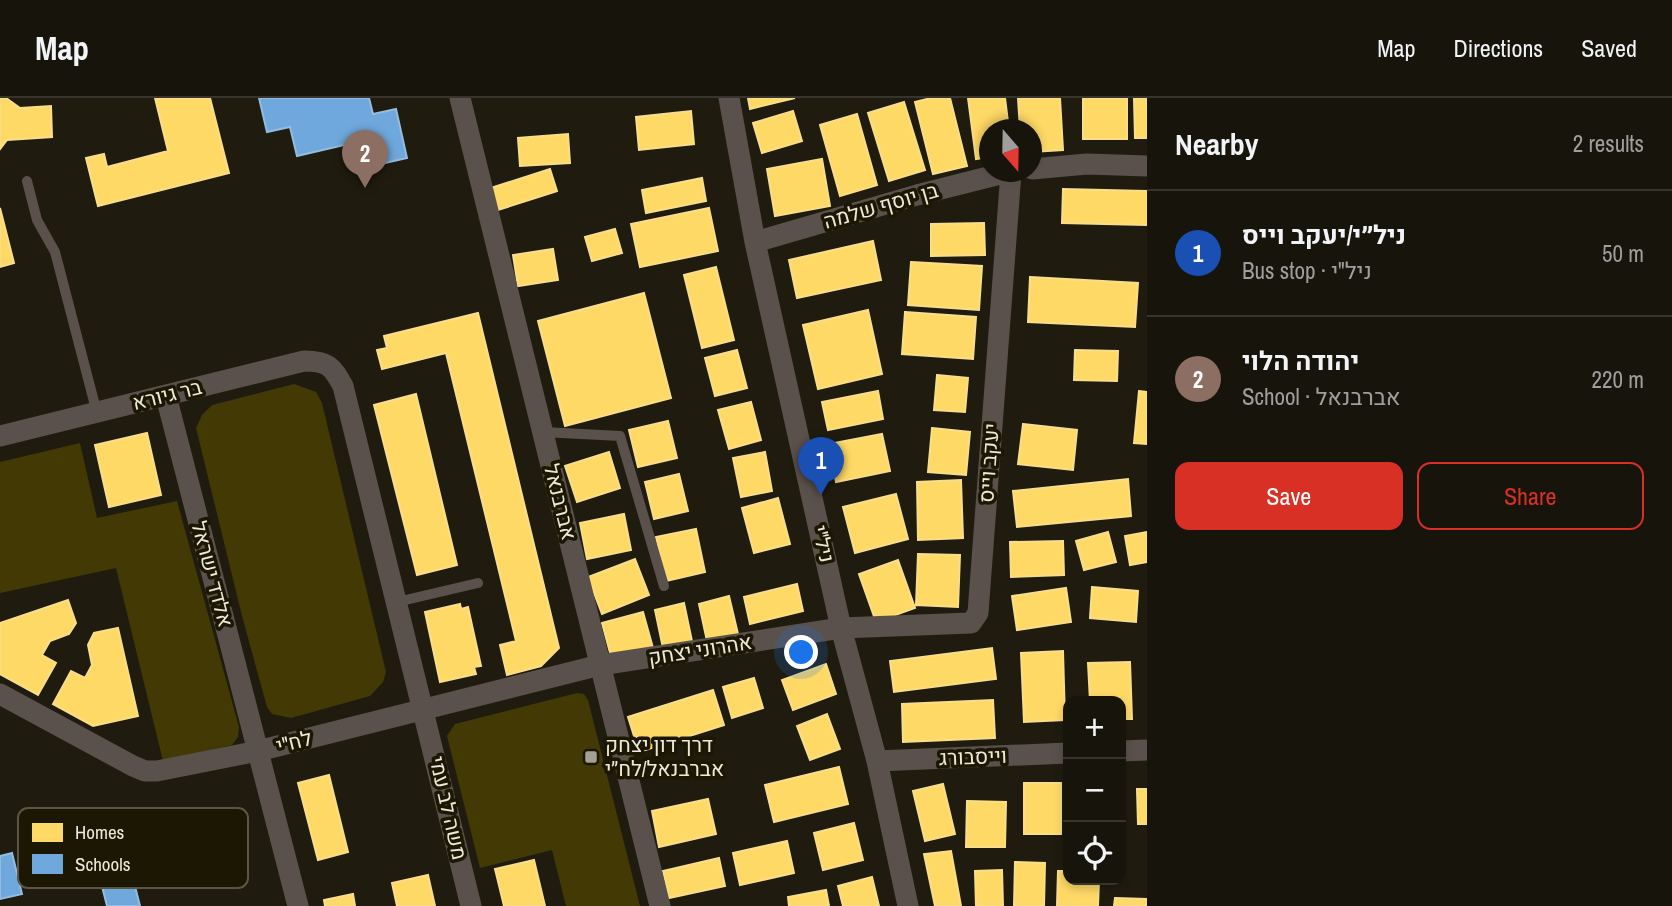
<!DOCTYPE html>
<html lang="en">
<head>
<meta charset="utf-8">
<style>
  body { margin:0; font-family:"Archivo Narrow",Heebo,sans-serif; background:#201e14; color:#f1f3f6 }
  .controls { position:absolute; right:21px; bottom:21px; display:grid; overflow:hidden; border-radius:14px; box-shadow:0 4px 10px #0003 }
  .controls button { width:63px; height:63px; display:grid; place-items:center; padding:0; border:0; border-bottom:2px solid #36342c; background:#17150b; color:#f1f3f6; font:35px sans-serif }
  .compass { position:absolute; left:979px; top:21px; width:63px; height:63px; border-radius:50%; background:#17150b; box-shadow:0 4px 10px #0003; rotate:160deg }
  .you { position:absolute; left:802px; top:555px; width:24px; height:24px; margin:-18px; border:5px solid #fff; border-radius:50%; background:#1a73e8; box-shadow:0 0 0 10px #1a73e833 }
  .badge { display:grid; place-items:center; width:46px; height:46px; border-radius:50%; background:#d93025; color:#fff; font-size:23px; font-weight:700 }
  .pin { position:absolute; translate:-50% -58px; filter:drop-shadow(0 2px 4px #0008) }
  .pin::after { content:''; position:absolute; top:37px; width:24px; height:21px; background:inherit; clip-path:polygon(0 0,100% 0,50% 100%) }
  .list { margin:0; padding:0; list-style:none }
  h2 { display:flex; justify-content:space-between; align-items:center; height:91px; margin:0; padding:0 28px; font-size:30px }
  h2 small { font-size:23px; font-weight:400; color:#9e9f9d }
  .list li { display:grid; grid-template-columns:46px 1fr auto; gap:21px; align-items:center; box-sizing:border-box; height:126px; padding:0 28px; border-top:2px solid #36342c }
  .list b { display:block; font-size:26px; white-space:nowrap }
  .list p { margin:0; font-size:23px; white-space:nowrap; color:#9e9f9d }
  .list em { font-size:23px; font-style:normal; color:#9e9f9d }
  .actions { display:flex; gap:14px; padding:21px 28px }
  .actions a { flex:1; padding:16px 0; border:2px solid #d93025; border-radius:14px; text-align:center; font-size:24px; color:#d93025 }
  .actions .main { background:#d93025; color:#fff }
  .icon { flex:none; width:38px; height:38px; fill:none; stroke:currentColor; stroke-width:2; stroke-linecap:round; stroke-linejoin:round }
  .map { position:relative; flex:none; width:1147px; height:808px; overflow:hidden }
  header { display:flex; align-items:center; gap:42px; box-sizing:border-box; height:98px; padding:0 35px; background:#17150b; border-bottom:2px solid #36342c }
  header strong { font-size:33px }
  nav { display:flex; gap:38px; margin-inline-start:auto; font-size:24px }
  main { display:flex }
  aside { flex:1; background:#17150b }
  .map>svg:first-child { display:block }
  .green { fill:#423905 }
  .homes { fill:#ffd966; stroke:#f9de89; stroke-width:2 }
  .schools { fill:#6fa8dc; stroke:#94bcdc; stroke-width:2 }
  .lines { fill:none; stroke-linecap:round; stroke-linejoin:round }
  .lane { stroke:#5b514c; stroke-width:10 }
  .street { stroke:#5b514c; stroke-width:21 }
  .poi-dot { fill:#a4a194; stroke:#1c1702; stroke-width:2.5 }
  .labels { text-anchor:middle; stroke-width:7; stroke-linejoin:round; paint-order:stroke }
  .street-label { font-size:21px; fill:#ece9db; stroke:#1c1702 }
  .poi-label { font-size:21px; fill:#ece9db; stroke:#1c1702; text-anchor:start }
  .key { fill:#1c1702; stroke:#5a5643; stroke-width:2 }
  .key-label { font-size:19px; fill:#ece9db }
</style>
</head>
<body>
<header>
<strong>Map</strong>
<nav><a>Map</a><a>Directions</a><a>Saved</a></nav>
</header>
<main>
<div class="map">
<svg width="1147" height="808" viewBox="0 0 1147 808">
  <rect width="100%" height="100%" fill="#1f1c0f"/>
  <!-- green -->
  <path class="green" d="M294,286L316,294L322,305L386,574L383,584L370,598L291,620L272,616L267,609L242,518L196,330L202,317L212,307Z
    M80,345L97,420L177,403L239,629L238,639L232,647L163,663L116,470L0,495V364Z
    M577,595L584,596L588,602L640,808H566L552,752L480,770L447,638L455,626Z"/>
  <!-- homes -->
  <path class="homes" d="M0,0H6L20,10L51,8L52,39L7,42L0,51Z
    M155,0H210L229,75L98,108L86,60L104,56L107,69L168,53Z
    M748,0H795L750,11Z
    M931,0H950L967,68L933,76L915,4Z
    M968,0H1005L1009,32H990V59L976,61Z
    M1018,0H1060L1063,52L1032,54V32H1020Z
    M1083,0H1127V41H1083Z
    M1134,0H1147V40H1135Z
    M904,4L925,72L889,83L868,15Z
    M691,13L694,46L639,52L636,19Z
    M793,13L802,43L762,55L753,25Z
    M857,16L877,87L840,98L820,27Z
    M568,36L570,65L520,68L518,40Z
    M822,61L830,108L775,118L767,71Z
    M550,71L557,93L498,112L491,90Z
    M702,80L706,103L646,115L642,92Z
    M1063,91L1147,93V127L1062,125Z
    M0,110L14,165L0,169Z
    M709,110L718,153L640,169L631,126Z
    M984,125L985,157L931,158V126Z
    M615,131L622,155L592,163L585,139Z
    M873,143L881,182L797,200L789,162Z
    M553,151L558,182L518,188L513,157Z
    M911,164L982,168L979,212L908,207Z
    M716,169L734,242L702,250L684,177Z
    M1030,179L1138,185L1135,229L1028,224Z
    M644,195L671,300L565,328L538,223Z
    M868,212L882,276L818,291L803,227Z
    M905,214L976,219L973,261L902,256Z
    M478,215L559,550L541,568L507,577L500,547L516,543L446,255L382,271L377,252L387,250L384,238Z
    M737,252L747,290L715,298L705,260Z
    M1075,252L1118,253L1117,283L1074,282Z
    M937,277L968,280L965,314L934,312Z
    M878,293L883,321L828,332L822,304Z
    M1139,293L1147,294V346L1134,345Z
    M416,296L457,467L417,477L374,307Z
    M751,304L761,342L729,351L718,312Z
    M668,323L677,360L638,369L629,332Z
    M1023,326L1077,332L1073,372L1018,366Z
    M932,330L970,334L966,377L928,374Z
    M147,335L161,397L109,409L95,347Z
    M882,336L890,373L836,384L829,346Z
    M609,354L620,390L577,404L565,368Z
    M765,354L772,393L741,399L733,360Z
    M679,376L688,413L654,421L645,384Z
    M1128,381L1131,418L1017,429L1013,393Z
    M961,382L963,440L918,442L917,384Z
    M896,396L908,441L855,455L843,409Z
    M778,400L790,446L754,455L742,410Z
    M624,416L631,452L587,461L580,425Z
    M696,431L705,474L666,483L656,439Z
    M1108,434L1116,464L1084,472L1076,443Z
    M1147,434V464L1130,467L1125,438Z
    M1063,443L1064,477L1011,479L1010,444Z
    M918,456L960,457L958,509L916,507Z
    M635,461L649,497L602,516L588,479Z
    M898,462L915,510L876,524L859,476Z
    M797,486L803,513L750,526L744,499Z
    M1092,489L1138,493L1136,524L1090,520Z
    M1066,490L1071,524L1017,532L1012,498Z
    M729,498L738,536L707,543L699,506Z
    M68,502L76,525L69,536L50,543L42,557L56,565L38,597L0,576V525Z
    M684,505L693,548L664,555L655,512Z
    M460,506L461,511L468,509L481,568L474,569L476,576L440,584L425,514Z
    M643,514L653,550L612,562L602,525Z
    M118,530L138,618L93,628L53,606L71,573L85,580L92,567L88,547L94,535Z
    M992,550L996,581L894,594L890,563Z
    M1063,553L1065,622L1024,624L1021,555Z
    M1130,564L1132,621H1121V603H1090L1088,565Z
    M826,566L836,596L793,612L782,582Z
    M754,580L763,610L732,620L723,589Z
    M713,592L724,627L639,654L628,619Z
    M993,602L995,640L903,644L902,606Z
    M827,616L840,651L810,662L797,628Z
    M839,669L848,706L774,724L765,687Z
    M329,677L348,754L318,762L298,685Z
    M1024,685H1061V736H1024Z
    M943,686L955,736L925,743L913,693Z
    M1137,691H1147V726H1138Z
    M708,701L716,736L659,749L652,713Z
    M967,703L1006,704L1005,749H966Z
    M854,725L863,762L823,772L814,735Z
    M787,743L794,775L740,787L733,755Z
    M951,753L961,808H935L924,756Z
    M719,760L725,788L669,800L663,773Z
    M534,762L545,808H504L495,771Z
    M1015,764L1045,765L1044,808H1014Z
    M1002,772L1003,808H976L975,773Z
    M1058,773H1068V782H1099L1098,808H1057Z
    M428,777L435,808H397L392,785Z
    M872,779L879,808H843L838,788Z
    M826,792L829,808H789L788,799Z
    M353,796L355,808H325L324,802Z
    M1115,800L1147,801V808H1114Z"/>
  <!-- schools -->
  <path class="schools" d="M259,0H369L373,16L396,11L407,60L363,70L357,44L297,58L290,29L267,34Z
    M123,741L140,808H107L92,749Z
    M12,755L22,796L0,801V758Z"/>
  <g class="lines">
    <!-- lane -->
    <path class="lane" d="M27,83L37,122L55,154L97,315
      M543,334L620,338L664,488
      M397,504L478,485"/>
    <!-- street -->
    <path class="street" d="M460,0L660,808
      M729,0L755,144L841,530L877,663L908,808
      M1032,71L1087,66L1147,68
      M755,144L917,97L1008,74
      M166,298L298,808
      M0,338L304,263C328,263 332,268 343,288L471,808
      M0,596L133,668L145,673H157L258,653L600,567L841,530L971,525L978,515L1011,74
      M1121,653L1147,652
      M877,663L1068,655"/>
  </g>
  <!-- markers -->
  <rect class="poi-dot" x="584" y="652" width="14" height="14" rx="3.5"/>
  <g class="labels">
    <!-- street labels -->
    <g class="street-label">
      <text transform="translate(881 108) rotate(-16)" y="7">בן יוסף שלמה</text>
      <text transform="translate(167 297) rotate(-14)" y="7">בר גיורא</text>
      <text transform="translate(989 365) rotate(-86)" y="7">יעקב וייס</text>
      <text transform="translate(560 404) rotate(76)" y="7">אברבנאל</text>
      <text transform="translate(823 446) rotate(77)" y="7">ניל"י</text>
      <text transform="translate(212 476) rotate(75)" y="7">אלדד ישראל</text>
      <text transform="translate(700 552) rotate(-9)" y="7">אהרוני יצחק</text>
      <text transform="translate(294 644) rotate(-14)" y="7">לח"י</text>
      <text transform="translate(973 659) rotate(-2)" y="7">וייסבורג</text>
      <text transform="translate(448 710) rotate(77)" y="7">משה לב עמי</text>
    </g>
    <!-- poi labels -->
    <g class="poi-label">
      <text x="605" y="654">דרך דון יצחק<tspan x="605" dy="24">אברבנאל/לח״י</tspan></text>
    </g>
  </g>
  <!-- legend -->
  <rect x="18" y="710" width="230" height="80" rx="10" class="key"/>
  <rect x="32" y="725" width="31" height="19" fill="#ffd966"/>
  <rect x="32" y="756" width="31" height="20" fill="#6fa8dc"/>
  <g class="key-label">
    <text x="75" y="741">Homes</text>
    <text x="75" y="773">Schools</text>
  </g>
</svg>
<div class="controls">
<button>+</button>
<button>−</button>
<button><svg class="icon" aria-label="locate" viewBox="0 0 24 24"><circle cx="12" cy="12" r="6"/><path d="M12 2v4M12 18v4M2 12h4M18 12h4"/></svg></button>
</div>
<svg class="compass" viewBox="-18 -18 36 36"><path d="M0-13l5 13h-10z" fill="#e53935"/><path d="M0 13l5-13h-10z" fill="#9e9f9d"/></svg>
<div class="you"></div>
<div class="pin badge" style="left:821px;top:397px;background:#1a4fb4">1</div>
<div class="pin badge" style="left:365px;top:90px;background:#8d6e63">2</div>
</div>
<aside>
<h2>Nearby<small>2 results</small></h2>
<ul class="list">
<li><span class="badge" style="background:#1a4fb4">1</span><div><b>ניל״י/יעקב וייס</b><p>Bus stop · ניל&quot;י</p></div><em>50 m</em></li>
<li><span class="badge" style="background:#8d6e63">2</span><div><b>יהודה הלוי</b><p>School · אברבנאל</p></div><em>220 m</em></li>
</ul>
<div class="actions"><a class="main">Save</a><a>Share</a></div>
</aside>
</main>
</body>
</html>
